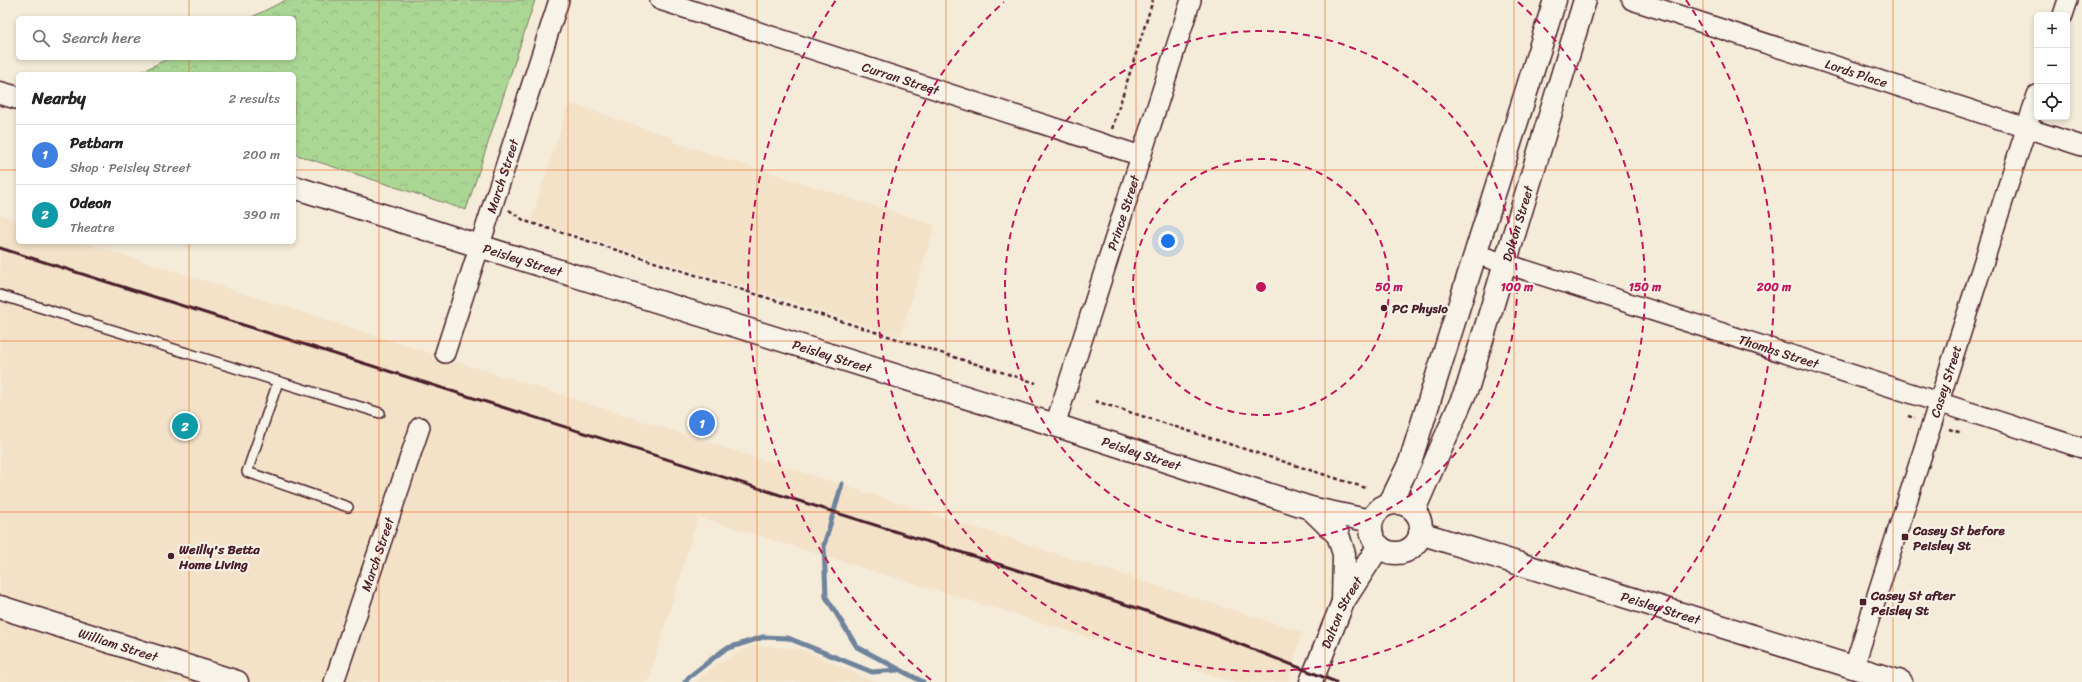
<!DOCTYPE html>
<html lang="en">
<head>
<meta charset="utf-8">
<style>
  body { margin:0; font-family:Sriracha,sans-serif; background:#f2f2f2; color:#222 }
  .controls { position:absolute; right:12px; top:12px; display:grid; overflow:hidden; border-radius:6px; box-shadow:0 2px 6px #0003 }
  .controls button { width:36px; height:36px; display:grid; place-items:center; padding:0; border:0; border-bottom:1px solid #e0e0e0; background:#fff; color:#222; font:20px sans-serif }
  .you { position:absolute; left:1168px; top:241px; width:14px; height:14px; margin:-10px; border:3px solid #fff; border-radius:50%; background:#1a73e8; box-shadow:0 0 0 6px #1a73e833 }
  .badge { display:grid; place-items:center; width:26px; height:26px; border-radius:50%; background:#ea580c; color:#fff; font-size:13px; font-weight:700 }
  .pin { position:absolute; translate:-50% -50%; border:2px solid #fff; box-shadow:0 1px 4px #0006 }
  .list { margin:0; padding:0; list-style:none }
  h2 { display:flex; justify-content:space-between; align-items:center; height:52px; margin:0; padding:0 16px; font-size:17px }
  h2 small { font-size:13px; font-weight:400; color:#767676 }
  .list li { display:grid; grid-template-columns:26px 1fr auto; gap:12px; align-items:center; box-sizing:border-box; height:60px; padding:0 16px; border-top:1px solid #e0e0e0 }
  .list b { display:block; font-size:15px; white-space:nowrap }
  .list p { margin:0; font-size:13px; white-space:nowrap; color:#767676 }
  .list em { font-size:13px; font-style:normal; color:#767676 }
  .icon { flex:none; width:22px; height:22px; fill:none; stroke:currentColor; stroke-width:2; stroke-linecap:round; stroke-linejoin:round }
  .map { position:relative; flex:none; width:2082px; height:682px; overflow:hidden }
  .search { position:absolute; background:#fff; box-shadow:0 2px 6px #0003; left:16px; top:16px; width:280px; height:44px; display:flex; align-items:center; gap:10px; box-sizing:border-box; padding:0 14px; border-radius:6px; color:#767676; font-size:15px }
  .panel { position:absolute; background:#fff; box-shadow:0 2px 6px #0003; left:16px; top:72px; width:280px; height:172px; border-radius:6px }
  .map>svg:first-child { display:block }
  .built { fill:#f3e2c8 }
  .park { fill:url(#park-crowns); stroke:#7a7b60 }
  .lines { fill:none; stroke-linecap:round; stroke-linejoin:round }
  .stream { stroke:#6e839c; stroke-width:5 }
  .lane-casing { stroke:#4a1f2b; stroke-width:12 }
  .street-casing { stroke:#4a1f2b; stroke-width:22 }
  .secondary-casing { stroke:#4a1f2b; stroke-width:25 }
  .path { stroke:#4a1f2b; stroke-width:2.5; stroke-dasharray:4 3; stroke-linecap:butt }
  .lane { stroke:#f7f3e8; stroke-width:9 }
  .street { stroke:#f7f3e8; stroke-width:19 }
  .secondary { stroke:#f7f3e8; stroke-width:22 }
  .rail { stroke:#4a1f2b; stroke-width:3 }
  .grid { fill:none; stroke:#e8590c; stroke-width:1; stroke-opacity:0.55 }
  .ring { fill:none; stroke:#c2185b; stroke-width:2; stroke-dasharray:7 5 }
  .poi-dot { fill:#4a1f2b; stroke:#f7f3e8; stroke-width:1.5 }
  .labels { text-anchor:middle; stroke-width:4; stroke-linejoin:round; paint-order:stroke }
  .street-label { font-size:13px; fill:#4a1f2b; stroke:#f7f3e8 }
  .poi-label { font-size:13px; font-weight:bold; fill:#4a1f2b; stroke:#f7f3e8; text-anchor:start }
  .centre { fill:#c2185b; stroke:#f7f3e8; stroke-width:2 }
  .ring-label { font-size:12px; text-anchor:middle; font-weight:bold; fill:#c2185b; stroke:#f7f3e8; stroke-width:4; stroke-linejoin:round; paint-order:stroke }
</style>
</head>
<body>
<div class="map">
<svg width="2082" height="682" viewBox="0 0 2082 682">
  <defs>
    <pattern id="park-crowns" width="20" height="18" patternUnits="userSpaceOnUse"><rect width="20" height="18" fill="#abd795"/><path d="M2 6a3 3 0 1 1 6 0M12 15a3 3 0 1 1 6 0" fill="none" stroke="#95b881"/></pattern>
  </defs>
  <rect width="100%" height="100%" fill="#f5ebd9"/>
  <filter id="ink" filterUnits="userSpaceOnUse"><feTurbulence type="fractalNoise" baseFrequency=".025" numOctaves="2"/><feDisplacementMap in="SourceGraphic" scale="8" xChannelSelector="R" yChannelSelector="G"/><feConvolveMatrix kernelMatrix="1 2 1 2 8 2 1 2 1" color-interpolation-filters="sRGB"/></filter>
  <g filter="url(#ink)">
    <!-- built -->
    <path class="built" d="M569,103L674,138L673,142L935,225L900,336L531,220Z
      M0,215L18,221V242H83L1302,632L1288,682H1235L698,517L648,682H0Z
      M752,645L801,649L875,682H696L712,667Z"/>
    <!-- park -->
    <path class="park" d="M286,0H535L466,210L294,154V74H137L169,58H294V18H250Z"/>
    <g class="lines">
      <!-- stream -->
      <path class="stream" d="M842,484L824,545L826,597L857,647L923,682
        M685,682L689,677L725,649L763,637L788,638L872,672L897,670"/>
      <!-- lane casing -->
      <g class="lane-casing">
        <path id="lane" d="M0,295L380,413
          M278,382L247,472L348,507"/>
      </g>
      <!-- street casing -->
      <g class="street-casing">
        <g id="street">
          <path id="s1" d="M660,0L1141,156"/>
          <path id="s2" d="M1632,0L2082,146"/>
          <path d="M2063,15L2068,0"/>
          <path id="s3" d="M1475,254L2082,448"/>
          <path id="s4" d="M445,353L559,0"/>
          <path id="s5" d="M1055,425L1191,0"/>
          <path id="s6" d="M1854,667L2037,95"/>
          <path id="s7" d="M334,682L420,427"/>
        </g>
      </g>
      <!-- secondary casing -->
      <g class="secondary-casing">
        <g id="secondary">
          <path d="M0,93L18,98"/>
          <path id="s8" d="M294,187L479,246L1055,425L1310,508L1371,521"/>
          <circle cx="1396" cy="528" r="25"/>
          <path d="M1390,503L1410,462L1555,0"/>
          <path d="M1310,508L1338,535L1344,554L1343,602"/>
          <path id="s9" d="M1414,510L1468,386L1585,0"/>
          <path id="s10" d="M1420,533L1901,682"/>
          <path id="s11" d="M0,607L237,682"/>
          <path id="s12" d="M1311,682L1343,602L1379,546"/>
        </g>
      </g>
      <!-- path -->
      <path class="path" d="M1112,129L1153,0
        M509,210L525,221L1036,383
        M1095,401L1366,488
        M1908,416L1915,418
        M1949,429L1962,433"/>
      <!-- lane -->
      <use href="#lane" class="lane"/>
      <!-- street -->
      <use href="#street" class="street"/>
      <!-- secondary -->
      <use href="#secondary" class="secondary"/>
      <!-- rail -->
      <path class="rail" d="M0,248L1137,608L1214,634L1336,682"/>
    </g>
  </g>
  <!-- grid -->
  <path class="grid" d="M189,0V18M379,0V682M568,0V682M757,0V682M946,0V682M1136,0V682M1325,0V682M1514,0V682M1703,0V682M1893,0V682M189,58V74M0,170H18M294,170H2082M189,242V682M0,341H2082M0,512H2082"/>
  <!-- distance rings -->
  <g class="ring">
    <circle cx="1261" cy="287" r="128"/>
    <circle cx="1261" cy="287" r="256"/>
    <path d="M1518 2A384 384 0 1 1 1004 2"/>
    <path d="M931 680A513 513 0 0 1 836 0M1686 0A513 513 0 0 1 1591 680"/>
  </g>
  <!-- markers -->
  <g class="poi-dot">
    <circle cx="1384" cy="308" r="4"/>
    <rect x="1901" y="533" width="8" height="8" rx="2"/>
    <circle cx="171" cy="556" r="4"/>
    <rect x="1859" y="598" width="8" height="8" rx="2"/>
  </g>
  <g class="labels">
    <!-- street labels -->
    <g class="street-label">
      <text dy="5" stroke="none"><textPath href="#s2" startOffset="236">Lords Place</textPath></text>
      <text dy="5" stroke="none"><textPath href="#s1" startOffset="253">Curran Street</textPath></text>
      <text dy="5" stroke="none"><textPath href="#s4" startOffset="186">March Street</textPath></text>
      <text dy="5" stroke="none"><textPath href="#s5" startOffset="223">Prince Street</textPath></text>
      <text dy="5" stroke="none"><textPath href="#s9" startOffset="305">Dalton Street</textPath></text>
      <text dy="5" stroke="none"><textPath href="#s8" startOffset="240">Peisley Street</textPath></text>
      <text dy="5" stroke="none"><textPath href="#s3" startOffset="319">Thomas Street</textPath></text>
      <text dy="5" stroke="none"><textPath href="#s8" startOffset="564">Peisley Street</textPath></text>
      <text dy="5" stroke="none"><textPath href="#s6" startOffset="300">Casey Street</textPath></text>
      <text dy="5" stroke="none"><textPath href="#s8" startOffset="888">Peisley Street</textPath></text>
      <text dy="5" stroke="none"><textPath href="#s7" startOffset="135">March Street</textPath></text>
      <text dy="5" stroke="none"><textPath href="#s10" startOffset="252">Peisley Street</textPath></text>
      <text dy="5" stroke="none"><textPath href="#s12" startOffset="76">Dalton Street</textPath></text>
      <text dy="5" stroke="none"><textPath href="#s11" startOffset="124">William Street</textPath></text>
    </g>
    <!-- poi labels -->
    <g class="poi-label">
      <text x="1392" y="313">PC Physio</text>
      <text x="1913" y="535">Casey St before<tspan x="1913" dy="15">Peisley St</tspan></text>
      <text x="179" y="554">Weilly's Betta<tspan x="179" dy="15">Home Living</tspan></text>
      <text x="1871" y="600">Casey St after<tspan x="1871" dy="15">Peisley St</tspan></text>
    </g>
  </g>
  <circle cx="1261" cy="287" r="6" class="centre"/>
  <g class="ring-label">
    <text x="1389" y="291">50 m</text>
    <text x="1517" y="291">100 m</text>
    <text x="1645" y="291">150 m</text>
    <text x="1774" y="291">200 m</text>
  </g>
</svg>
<div class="controls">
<button>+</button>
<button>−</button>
<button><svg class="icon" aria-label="locate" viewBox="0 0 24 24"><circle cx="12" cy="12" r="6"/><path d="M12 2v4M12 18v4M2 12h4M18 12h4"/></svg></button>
</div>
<div class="you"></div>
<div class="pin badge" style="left:702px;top:423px;background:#3f7fe0">1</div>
<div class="pin badge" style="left:185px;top:426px;background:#0f9aa8">2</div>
<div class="search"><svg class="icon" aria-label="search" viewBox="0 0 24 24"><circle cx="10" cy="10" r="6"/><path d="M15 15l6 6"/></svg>Search here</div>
<section class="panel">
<h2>Nearby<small>2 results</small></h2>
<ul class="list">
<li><span class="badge" style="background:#3f7fe0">1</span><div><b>Petbarn</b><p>Shop · Peisley Street</p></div><em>200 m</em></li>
<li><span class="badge" style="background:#0f9aa8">2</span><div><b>Odeon</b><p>Theatre</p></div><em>390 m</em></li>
</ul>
</section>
</div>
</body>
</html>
